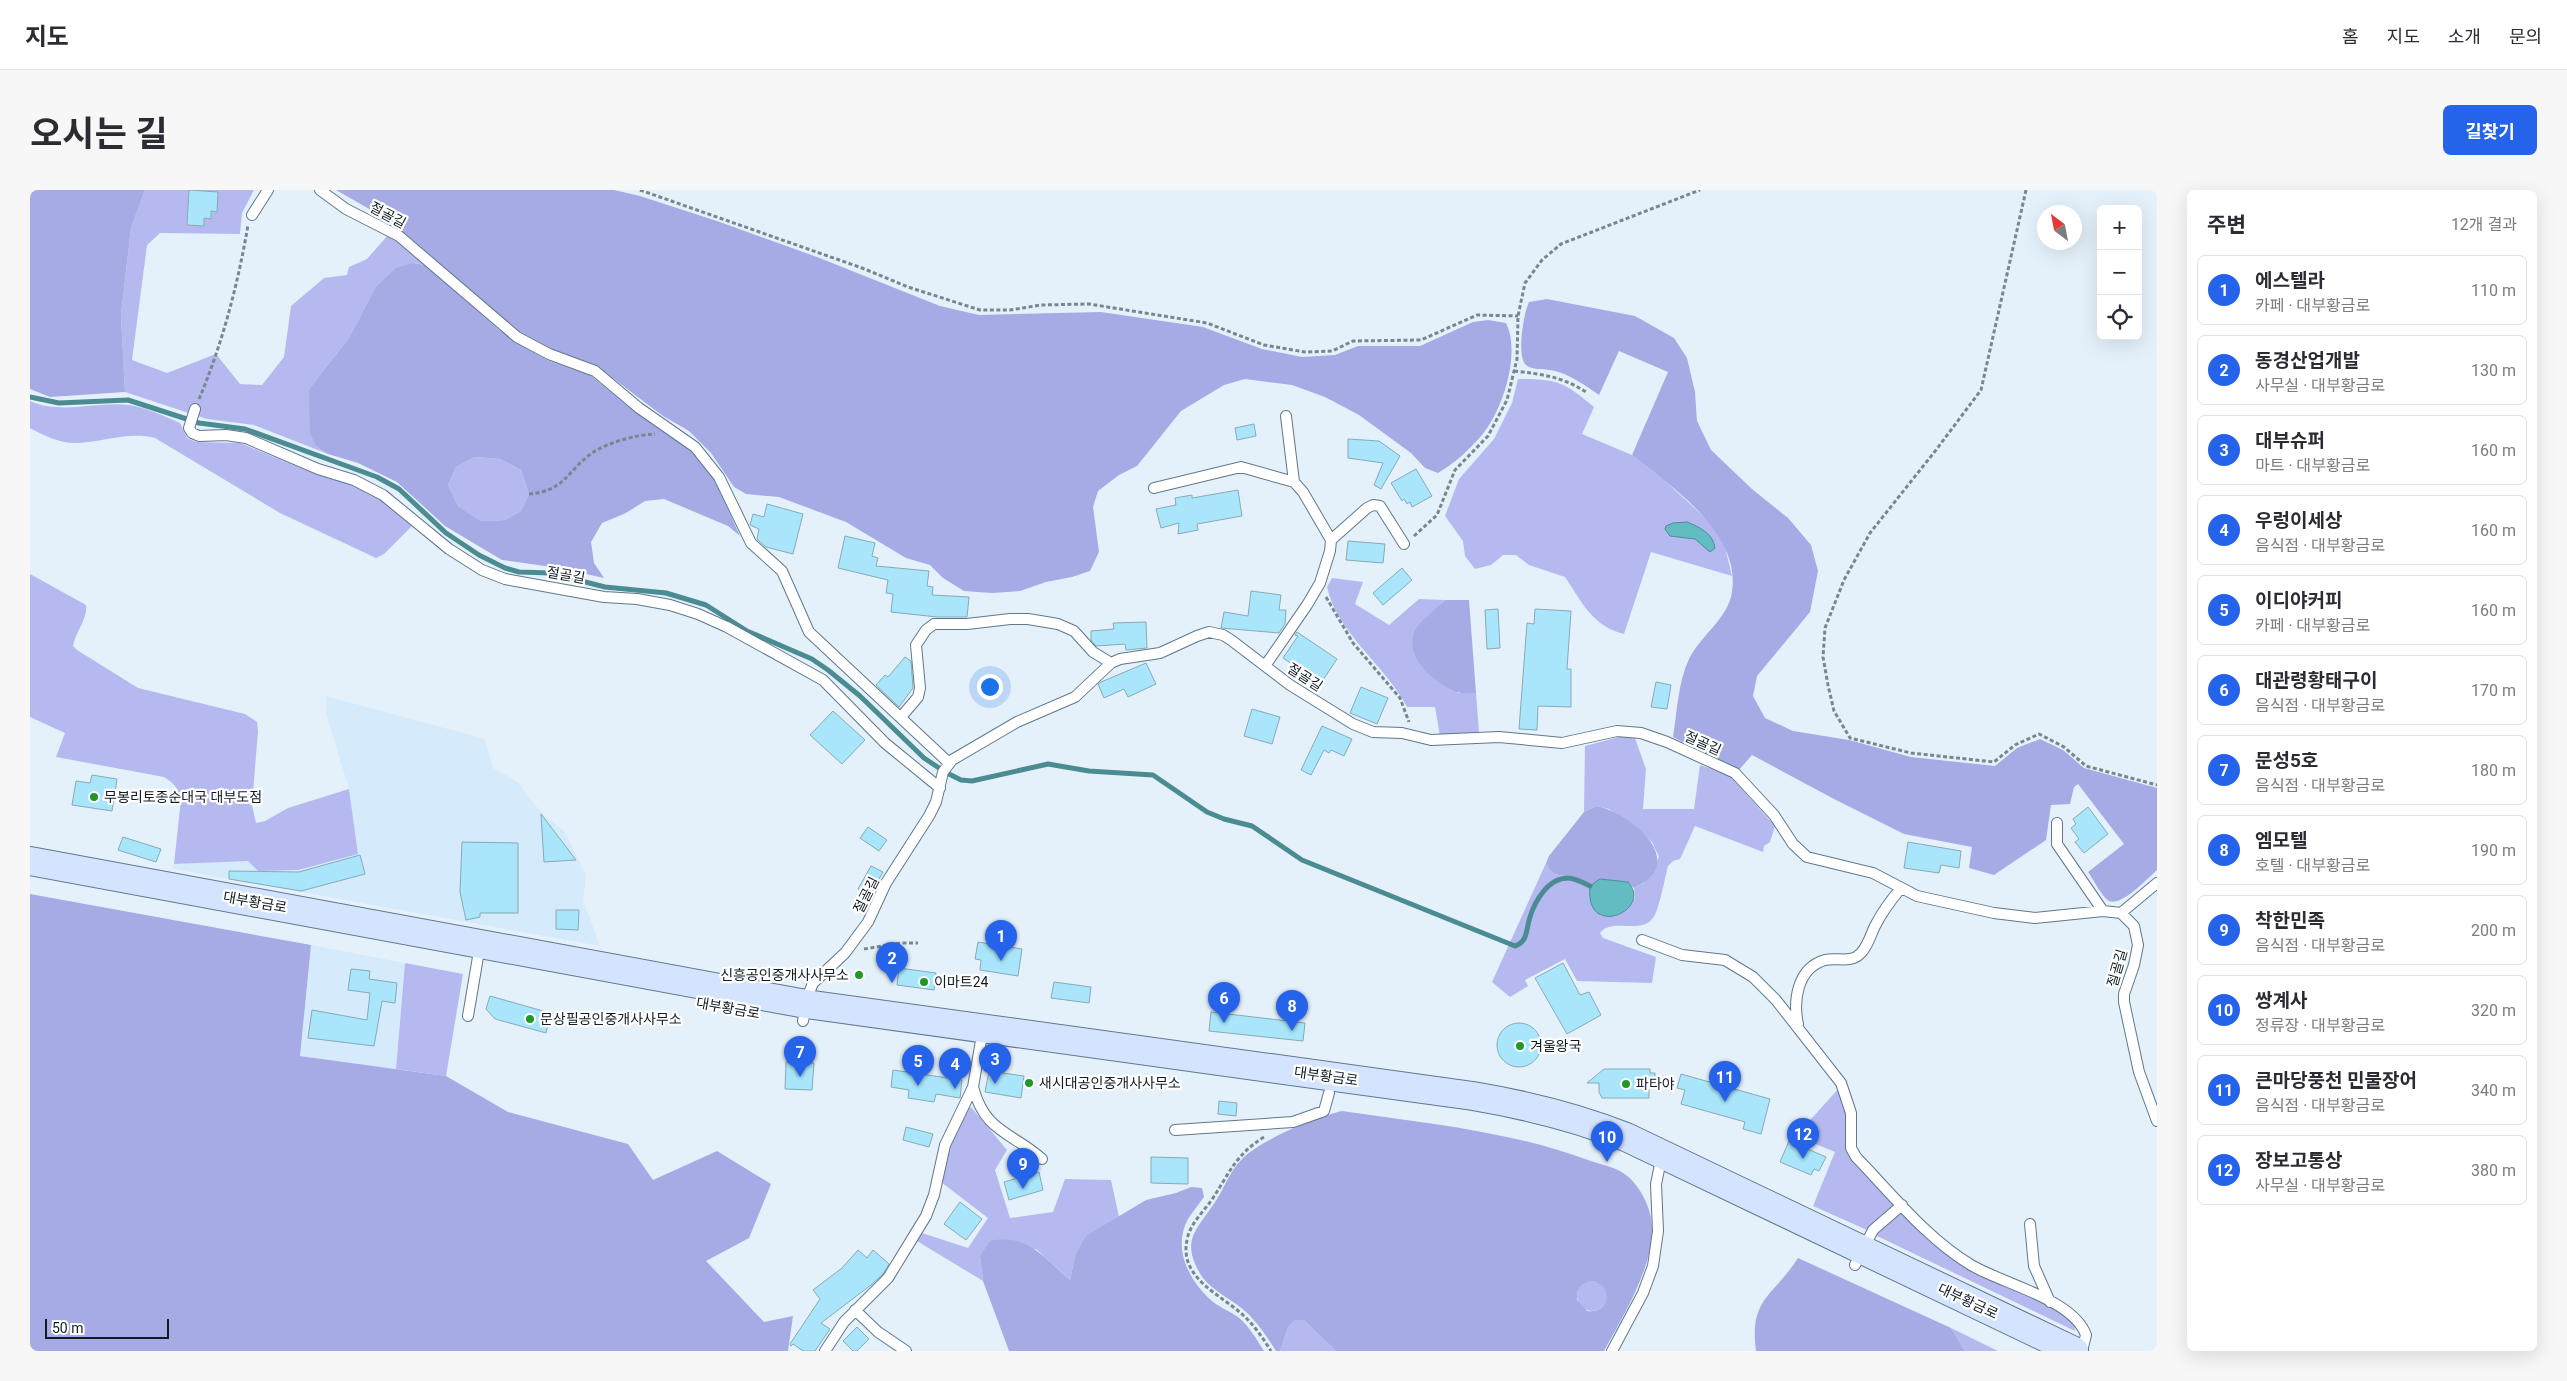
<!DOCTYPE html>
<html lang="ko">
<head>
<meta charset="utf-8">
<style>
  body { margin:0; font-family:Roboto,"Noto Sans KR",sans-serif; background:#f7f7f7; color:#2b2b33 }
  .controls { position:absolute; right:15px; top:15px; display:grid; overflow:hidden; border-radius:8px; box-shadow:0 5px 20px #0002 }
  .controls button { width:45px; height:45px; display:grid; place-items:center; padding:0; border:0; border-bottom:1px solid #e1e1e2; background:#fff; color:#2b2b33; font:25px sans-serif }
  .compass { position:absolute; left:2007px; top:15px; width:45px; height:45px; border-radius:50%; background:#fff; box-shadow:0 5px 20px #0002; rotate:328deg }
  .scale { position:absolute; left:15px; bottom:12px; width:124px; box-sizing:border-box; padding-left:5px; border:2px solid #101b22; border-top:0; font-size:14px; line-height:18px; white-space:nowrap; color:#101b22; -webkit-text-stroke:4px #fff; paint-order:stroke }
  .you { position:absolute; left:959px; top:496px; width:18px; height:18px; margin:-12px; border:4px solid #fff; border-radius:50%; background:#1a73e8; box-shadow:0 0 0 8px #1a73e833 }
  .badge { display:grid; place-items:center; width:32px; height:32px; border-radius:50%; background:#2563eb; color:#fff; font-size:16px; font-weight:700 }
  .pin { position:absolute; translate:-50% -41px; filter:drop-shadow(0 1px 2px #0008) }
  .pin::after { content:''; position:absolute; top:26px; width:18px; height:15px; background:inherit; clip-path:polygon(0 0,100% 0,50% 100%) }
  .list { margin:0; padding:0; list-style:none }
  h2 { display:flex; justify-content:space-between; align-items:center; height:65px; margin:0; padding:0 20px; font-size:21px }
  h2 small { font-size:16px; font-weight:400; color:#7c7c81 }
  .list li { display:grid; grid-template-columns:32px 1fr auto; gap:15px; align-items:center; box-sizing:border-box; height:70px; margin:0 10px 10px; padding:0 10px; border:1px solid #e1e1e2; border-radius:8px }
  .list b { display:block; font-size:19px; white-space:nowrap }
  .list p { margin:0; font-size:16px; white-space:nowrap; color:#7c7c81 }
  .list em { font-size:16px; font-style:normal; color:#7c7c81 }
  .icon { flex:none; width:28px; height:28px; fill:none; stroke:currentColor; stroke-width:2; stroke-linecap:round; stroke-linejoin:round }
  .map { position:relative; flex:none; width:2127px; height:1161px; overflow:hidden; border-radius:8px }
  header { display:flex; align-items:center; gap:30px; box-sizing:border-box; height:70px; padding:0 25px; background:#fff; border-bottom:1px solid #e1e1e2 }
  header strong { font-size:24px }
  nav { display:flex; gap:28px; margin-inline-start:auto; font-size:18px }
  .intro { display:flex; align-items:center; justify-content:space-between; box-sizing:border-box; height:120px; padding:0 30px }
  h1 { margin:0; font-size:35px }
  .button { padding:12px 22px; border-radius:8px; background:#2563eb; color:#fff; font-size:18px; font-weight:700 }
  main { display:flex; gap:30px; padding:0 30px }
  aside { flex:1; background:#fff; border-radius:8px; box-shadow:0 5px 20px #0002 }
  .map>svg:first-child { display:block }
  .built { fill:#d5eafb }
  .green { fill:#b5b9f0 }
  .forest { fill:#a6abe6; fill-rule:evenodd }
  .water { fill:#64bcc3; stroke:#4b8c93 }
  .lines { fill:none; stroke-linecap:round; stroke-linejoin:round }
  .stream { stroke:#4b8c93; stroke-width:5 }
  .building { fill:#a9e6fc; stroke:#86aab7 }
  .lane-casing { stroke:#5e788c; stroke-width:12 }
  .secondary-casing { stroke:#5e788c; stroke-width:30 }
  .path { stroke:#7a868e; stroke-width:3; stroke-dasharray:4 2.5; stroke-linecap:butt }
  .lane { stroke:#fff; stroke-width:10 }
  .secondary { stroke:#d5e4fe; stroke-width:28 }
  .poi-dot { fill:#219727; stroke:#fff; stroke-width:2 }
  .labels { text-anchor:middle; stroke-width:4.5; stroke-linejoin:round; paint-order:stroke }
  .street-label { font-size:14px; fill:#101b22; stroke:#fff }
  .poi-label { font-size:14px; fill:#101b22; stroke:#fff; text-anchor:start }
</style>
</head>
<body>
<header>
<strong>지도</strong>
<nav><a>홈</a><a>지도</a><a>소개</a><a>문의</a></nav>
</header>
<div class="intro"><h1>오시는 길</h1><a class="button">길찾기</a></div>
<main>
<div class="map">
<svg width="2127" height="1161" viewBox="0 0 2127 1161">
  <rect width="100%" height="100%" fill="#e5f1fa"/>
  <!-- built -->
  <path class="built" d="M296,506L455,549L463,578L488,592L499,608L516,627L534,641L556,685L553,710L570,756L143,679L144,674L328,664L319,599L296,524Z
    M281,755L375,773L366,879L270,866Z"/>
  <!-- green -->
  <path class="green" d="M115,0H224L212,23L210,44L130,43L117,55L102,170L137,183L186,164L210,194L232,195L254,167L261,116L294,88L317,85L319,77L337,69L358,45L371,53L395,75L383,73L345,98L319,148L279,199L286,256L298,264L224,235L177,229L95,202L91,125L101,38Z
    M1488,189C1528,189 1534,192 1564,217L1552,244L1602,265L1635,291L1682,334L1695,357L1702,386L1621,362L1594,444C1562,436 1552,412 1535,387L1499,375L1486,365H1473L1461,375L1445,379L1435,366L1433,351L1415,326L1429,289L1464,249L1482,213Z
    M0,211C31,225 67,211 99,215C117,218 134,226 150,233L157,248L166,252L210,253L285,284L320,294L358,313L382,336L354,364L346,368L250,323L125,248C98,241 72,253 44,253C29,253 13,245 0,238Z
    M445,267L470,269L491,280L499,304L491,321L475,330L449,331L428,316L418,295L426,277Z
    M0,384L56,415C58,429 45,442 43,456L47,460L108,498L215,524L227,532L228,541L222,615L226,633L235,631L258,618L319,599L328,664L268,680L228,681L218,671L144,674L151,609C148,598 144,593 134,587L26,567L35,543L0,527Z
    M1302,388L1333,392L1325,414L1359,435L1389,409L1415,410L1387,437L1428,503H1446L1449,542L1410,546L1405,517H1377C1356,476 1307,443 1297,397Z
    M1593,546L1605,548L1616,579L1613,619H1664L1670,575L1699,585L1745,636L1740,652L1734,656L1733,662L1665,636L1650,669L1643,671L1638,676C1635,687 1629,721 1623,728C1611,745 1582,727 1570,743L1573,748L1626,767L1622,793L1547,791L1535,769L1495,790L1498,796L1480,807L1462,792L1516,673C1522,688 1530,684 1543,687C1550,688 1556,692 1562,694L1560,696L1571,726C1588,726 1594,719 1605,708L1604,698L1614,693L1629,667L1622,652L1604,635L1579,619L1567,616L1554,622L1555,556Z
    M375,773L433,784L416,886L366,879Z
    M1809,898L1817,926V955L1866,1015L1837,1040L1783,1016L1805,962L1766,946Z
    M941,917L977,960L965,980L980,1028L1023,1022L1035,989L1081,990L1089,1027L1045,1066L1040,1090L1006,1059L950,1066L953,1091L887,1051L892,1043L938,1058L958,1028L911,992C914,975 924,925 941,917Z
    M1873,1020L1970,1094L2026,1118L2044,1134L2045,1141L1845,1045Z
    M1547 1106a15 15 0 1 1 30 0a15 15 0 1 1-30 0Z
    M1265,1130H1274L1306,1161H1250L1258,1137Z
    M1921,1138L1968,1161H1935Z"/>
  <!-- forest -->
  <path class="forest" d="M0,0H115L101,38L91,125L95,202L20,207L0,199Z
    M306,0H584L610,6L690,32L787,67L910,116L949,125L1071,122L1173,137L1232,159L1272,167L1305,165L1328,156H1390L1443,132L1458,130L1476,133C1491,163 1473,220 1452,245C1439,260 1425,273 1408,283L1395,278L1381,263L1329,225L1295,207L1262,195L1215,189L1194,195L1151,221L1107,276L1089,285L1068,301L1063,317L1069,362L1060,381L1042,387L1016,392L990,401L962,403L934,401L913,388L900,375L876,368L816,332L749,307L716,304L704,297L681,263L659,241L633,226L572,180L523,160L477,135L362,32Z
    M383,73L395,75L469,140L494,157L517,170L560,185L604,221L656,256L671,271L684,288L710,346L698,336L634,309L615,311L596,323L572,333L561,352L564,373L574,388L529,378L472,370L415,336L367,292L328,273L298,264L286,256L280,243L279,199L319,148L345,98L366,78ZM445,267L470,269L491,280L499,304L491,321L475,330L450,331L428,316L418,295L426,277Z
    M1517,109L1605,126L1644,148L1657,168L1665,202L1667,231L1681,260L1722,299L1758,328L1781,355L1788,381L1780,422L1727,486L1723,506L1735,528L1763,541L1819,550L1881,567L1965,576L1987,558L2010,549L2033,560L2054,578L2127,598V680C2118,688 2091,717 2079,711C2071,706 2064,690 2058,682L2094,654L2048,594L2044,597L2040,614L2021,615L2016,650L1964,685L1939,678L1942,657L1874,644L1804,609L1722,565L1708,581L1643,547C1647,523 1648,492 1659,469C1670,447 1695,430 1701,407C1715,345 1643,298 1602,265L1638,182L1589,161L1569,205C1556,196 1541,185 1525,181C1517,178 1502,181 1496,175C1486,166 1494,122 1499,112Z
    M1415,410H1439L1446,503C1440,503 1432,504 1427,502C1403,493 1370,464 1387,437C1391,431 1409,416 1415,410Z
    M1567,616C1602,624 1660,672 1604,698L1598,692L1571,689L1562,694C1556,692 1550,688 1543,687C1530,684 1522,688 1516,673L1519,666L1554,622Z
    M0,704L281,755L270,866L416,886L478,922L598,954L623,990L687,961L741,994L719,1048L676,1071L734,1132L763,1126L758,1161H0Z
    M1312,921C1395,933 1479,941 1558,970C1569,974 1586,977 1596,985C1606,992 1616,1009 1619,1020C1633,1063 1594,1124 1574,1161H1306L1274,1130H1265L1258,1137L1250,1161H1246C1237,1147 1228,1133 1216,1122C1200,1107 1178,1100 1168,1080C1152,1050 1167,1039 1183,1015C1194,1000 1199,981 1213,968C1233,949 1286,927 1312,921ZM1564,1091L1573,1096C1582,1110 1573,1123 1557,1121L1547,1110C1546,1099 1552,1091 1564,1091Z
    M1161,997L1172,998L1174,1007C1169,1014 1163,1021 1158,1029C1142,1058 1159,1091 1182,1111C1190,1118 1200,1121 1208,1127C1219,1136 1227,1150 1234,1161H979L953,1091L950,1066L960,1051C998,1043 1014,1068 1040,1090L1045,1066L1056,1046L1116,1010L1146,1003Z
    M1768,1068L1921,1138L1935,1161H1726C1719,1108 1743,1107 1768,1068Z"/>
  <!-- water -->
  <path class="water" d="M1657,332C1669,337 1683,343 1685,358L1680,362L1665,349L1640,346L1635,339L1636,336L1643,333Z
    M1570,689L1598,692C1624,720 1554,751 1560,696Z"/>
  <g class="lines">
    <!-- stream -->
    <path class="stream" d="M0,207L29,213L98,210L169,233L215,239L347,287L369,299L416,343L449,365L475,378L489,382L520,383L575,397L636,403L676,415L717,441L782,469L798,480L830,506L894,568L909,578
      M919,584L931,590L942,591L1018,574L1059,581L1123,585L1177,622L1194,629L1222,636L1272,670L1485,756C1498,752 1496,739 1500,727C1505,711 1518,688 1538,688C1545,688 1554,693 1560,696"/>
  </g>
  <!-- building -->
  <path class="building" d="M159,0L188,2L187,22L181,21V29L174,28V36L157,35Z
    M1224,234L1226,246L1207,250L1205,238Z
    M1318,249L1349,251L1370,266L1351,299L1344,295L1353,273L1318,268Z
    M1386,279L1402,306L1382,317L1380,312L1377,314L1374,309L1372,311L1361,293Z
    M1208,300L1212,326L1167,334L1168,340L1148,344L1149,333L1131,338L1126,319L1146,315L1145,308L1162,305V308Z
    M737,314L773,324L763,364L736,357L727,349L729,339L720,335L723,324L734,327Z
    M815,346L845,353L842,366L848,368L846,376L899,381L897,396L903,397L902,405L939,407L937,427H907L861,422L863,404L856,403L858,390L808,378Z
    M1318,351L1355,354L1353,373L1316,370Z
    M1372,378L1382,390L1353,415L1343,403Z
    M1221,401L1251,405L1249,420H1256L1255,434L1249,443L1191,438L1194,422L1218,426Z
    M1468,419L1470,458L1457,459L1455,420Z
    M1505,419L1541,421L1537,479H1541V517L1508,516L1507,540L1489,539L1497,433L1504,434Z
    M1116,432L1117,458L1096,460L1095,454L1066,456L1061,450V441L1084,439L1083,433Z
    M1267,442L1307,469L1291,493L1253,468L1268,446L1265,445Z
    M875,467L881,471L883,498L869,517L846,495L855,485L858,487Z
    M1116,473L1126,494L1098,507L1094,499L1074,508L1068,494L1071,492Z
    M1626,492L1641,495L1637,519L1621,517Z
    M1331,497L1358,508L1347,534L1320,523Z
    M1222,519L1250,527L1242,554L1214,546Z
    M803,521L835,550L812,574L780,545Z
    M1292,536L1322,549L1314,566L1301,560L1299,563L1294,560L1281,585L1271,580Z
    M62,585L87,589L82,621L42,615L46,591L60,593Z
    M2058,617L2078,644L2054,663L2045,652L2049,649L2041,638L2046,634L2043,629Z
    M511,624L546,670L514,672Z
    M838,637L857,650L849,661L830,648Z
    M93,647L131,659L126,672L88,660Z
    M432,652L488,653V723H450V727L436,730L430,702Z
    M1878,652L1931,661L1929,678L1911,675L1909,683L1874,678Z
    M330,665L335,684L271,701L199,689V681L269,682Z
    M841,676L853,682L840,705L828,699Z
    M526,720H549L548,740L526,739Z
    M948,752L992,759L988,786L950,780L951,770L945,769Z
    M1533,773L1550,805L1559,802L1571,825L1537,844L1505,788Z
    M869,778L906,783L904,800L867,795Z
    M321,779L340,781L339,789L367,793L365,813L352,811L344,856L278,848L282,820L337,830L340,803L318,800Z
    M1024,792L1061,797L1059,813L1021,808Z
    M460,806L513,821L519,830L516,843L465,829L456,819Z
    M1181,822L1275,833L1273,851L1179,841Z
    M1467 855a22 22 0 1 1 44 0a22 22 0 1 1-44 0Z
    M756,872L784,873L782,900L755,899Z
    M1574,879H1620V883H1625V896H1619V908H1572L1569,902V893H1557Z
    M863,880L932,890L930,908L906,904L904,912L878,908L879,900L861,897Z
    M959,881L994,886L991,908L955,902Z
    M1651,884L1740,909L1731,944L1713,939L1715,932L1651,914L1655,900L1647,898Z
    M1189,911L1207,913L1206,926L1188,924Z
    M876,937L903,944L899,957L873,950Z
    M1759,951L1796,967L1789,981L1784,979L1781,985L1750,972Z
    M1121,967L1158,968V994L1121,993Z
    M1009,982L1013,1000L979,1010L974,992Z
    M930,1012L952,1029L936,1050L914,1034Z
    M828,1060L837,1068L843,1060L859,1074L853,1084L841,1095L791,1133L800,1139L785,1161H773L763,1154L761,1156L760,1154L790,1109L783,1100L812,1078Z
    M827,1137L839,1149L827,1161H823L813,1151Z"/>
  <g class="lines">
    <!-- lane casing -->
    <g class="lane-casing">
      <path id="lane" d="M290,0L316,19L369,46L487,147L519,164L565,181L609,218L665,257L689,287L721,353L752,381L779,442L919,573
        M222,25L238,0
        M165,219L159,238L162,243L169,246L196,245L216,248L288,279L324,290L353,305L419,359L452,380L475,389L574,407L607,409L640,415L668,424L697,437L793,490L855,553L910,598
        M1256,226L1264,292
        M1124,298L1211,277L1264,292L1273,302L1301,350L1300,361L1290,393L1277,415L1235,476
        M1301,350L1337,318L1343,315L1350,316L1374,354
        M871,527L888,507L890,498L886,455L896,440L904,434H937L980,429H998L1028,434L1044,441L1063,462L1081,473
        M2027,633V654L2073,721
        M2091,723L2127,693
        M1612,750L1652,765L1695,770L1723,787L1746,810L1811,893L1821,923V958L1826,967C1862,1004 1896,1048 1941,1075C1973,1094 2043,1109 2056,1145L2052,1161
        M438,826L450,755
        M773,831L777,808L783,793L815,763L838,732L856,693L899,626L906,612L913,582L922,570L987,532L1045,507L1081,473L1090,469L1130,463L1167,446L1179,442L1193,445L1201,450L1260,495L1323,534L1343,542L1372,543L1401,550L1469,547L1532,553L1587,541L1611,543L1637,552L1705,583L1744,625L1763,654L1777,667L1843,683L1887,706L1964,723L2005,728L2073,721L2091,723L2104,736L2108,755L2104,775L2094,804V812L2109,882L2127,931
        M1768,834C1763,811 1767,778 1795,770C1807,767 1821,774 1831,763C1838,756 1841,744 1845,736C1852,722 1861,710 1871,698
        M943,897C955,943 982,942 1012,969
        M1145,940L1263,932L1294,921L1299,903
        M2000,1034L2004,1076L2020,1112
        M1825,1075L1843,1040L1872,1015
        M825,1120L848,1142L876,1161
        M795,1161L814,1132L858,1088L896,1026L904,1005L915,955L943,897L953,839
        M1582,1161L1613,1103L1623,1076L1628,1041L1626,994L1632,965"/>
    </g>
    <!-- secondary casing -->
    <g class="secondary-casing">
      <path id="secondary" d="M0,671L776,814L1443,906C1496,915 1546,927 1596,947L2044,1161"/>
    </g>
    <!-- path -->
    <path class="path" d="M610,0L832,78L878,97L950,120H980L1011,115L1059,114L1177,133L1234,155L1275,162L1302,161L1323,151L1391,150L1447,125L1488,126
      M1996,0L1951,200L1906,260L1840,343L1814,390L1795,438L1793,467L1798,495L1804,521L1820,548L1881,563L1964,572L1985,555L2009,544L2034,557L2056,576L2127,595
      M1484,181C1512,184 1533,187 1556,202
      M169,209C192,155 208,94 218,35
      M499,304C535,301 536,282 562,263C579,252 605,245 625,244
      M1384,346L1407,325L1425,280L1458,246L1477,210L1487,169L1488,126L1495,93L1512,70L1531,54L1670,0
      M1296,407L1323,453L1370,508L1379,532
      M834,759L871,753H888
      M1234,947C1205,965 1199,984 1181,1011C1172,1023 1160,1034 1157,1050C1149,1088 1190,1104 1213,1125C1224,1135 1233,1148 1241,1161"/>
    <!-- lane -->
    <use href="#lane" class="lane"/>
    <!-- secondary -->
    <use href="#secondary" class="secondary"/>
  </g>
  <!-- markers -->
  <g class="poi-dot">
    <circle cx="64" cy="607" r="5"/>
    <circle cx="829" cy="785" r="5"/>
    <circle cx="894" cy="792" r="5"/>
    <circle cx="500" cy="829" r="5"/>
    <circle cx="1490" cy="856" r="5"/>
    <circle cx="999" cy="893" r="5"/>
    <circle cx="1596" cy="894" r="5"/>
  </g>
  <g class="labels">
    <!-- street labels -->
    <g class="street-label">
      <text transform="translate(358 25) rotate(28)" y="5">절골길</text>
      <text transform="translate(536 385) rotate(10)" y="5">절골길</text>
      <text transform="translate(1275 487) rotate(33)" y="5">절골길</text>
      <text transform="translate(1673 553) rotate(24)" y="5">절골길</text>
      <text transform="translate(836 705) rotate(-63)" y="5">절골길</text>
      <text transform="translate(225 712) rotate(10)" y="5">대부황금로</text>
      <text transform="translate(2087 778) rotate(-74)" y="5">절골길</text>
      <text transform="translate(698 818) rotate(10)" y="5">대부황금로</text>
      <text transform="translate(1296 886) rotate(8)" y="5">대부황금로</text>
      <text transform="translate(1938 1111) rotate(25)" y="5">대부황금로</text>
    </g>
    <!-- poi labels -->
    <g class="poi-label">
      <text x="74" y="612">무봉리토종순대국 대부도점</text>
      <text x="819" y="790" text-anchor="end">신흥공인중개사사무소</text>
      <text x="904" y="797">이마트24</text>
      <text x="510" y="834">문상필공인중개사사무소</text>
      <text x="1500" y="861">겨울왕국</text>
      <text x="1009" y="898">새시대공인중개사사무소</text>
      <text x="1606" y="899">파타야</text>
    </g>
  </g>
</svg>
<div class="controls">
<button>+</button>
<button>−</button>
<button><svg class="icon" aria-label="locate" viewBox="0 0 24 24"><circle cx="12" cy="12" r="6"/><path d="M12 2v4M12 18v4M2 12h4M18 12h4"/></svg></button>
</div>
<svg class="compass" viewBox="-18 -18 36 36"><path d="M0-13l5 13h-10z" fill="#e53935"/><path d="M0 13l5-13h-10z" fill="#7c7c81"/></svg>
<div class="scale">50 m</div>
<div class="you"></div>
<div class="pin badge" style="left:971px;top:771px">1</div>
<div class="pin badge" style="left:862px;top:793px">2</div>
<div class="pin badge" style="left:965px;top:894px">3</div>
<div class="pin badge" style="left:925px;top:899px">4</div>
<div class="pin badge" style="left:888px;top:896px">5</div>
<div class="pin badge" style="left:1194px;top:833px">6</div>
<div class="pin badge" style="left:770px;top:887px">7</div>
<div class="pin badge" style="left:1262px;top:841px">8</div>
<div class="pin badge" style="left:993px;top:999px">9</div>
<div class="pin badge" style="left:1577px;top:972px">10</div>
<div class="pin badge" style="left:1695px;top:912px">11</div>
<div class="pin badge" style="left:1773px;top:969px">12</div>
</div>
<aside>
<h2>주변<small>12개 결과</small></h2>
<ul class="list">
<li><span class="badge">1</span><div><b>에스텔라</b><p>카페 · 대부황금로</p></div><em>110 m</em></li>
<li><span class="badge">2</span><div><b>동경산업개발</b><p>사무실 · 대부황금로</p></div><em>130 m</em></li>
<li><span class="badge">3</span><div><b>대부슈퍼</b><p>마트 · 대부황금로</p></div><em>160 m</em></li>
<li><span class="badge">4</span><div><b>우렁이세상</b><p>음식점 · 대부황금로</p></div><em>160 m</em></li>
<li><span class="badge">5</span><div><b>이디야커피</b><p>카페 · 대부황금로</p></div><em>160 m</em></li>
<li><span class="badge">6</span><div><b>대관령황태구이</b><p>음식점 · 대부황금로</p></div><em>170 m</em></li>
<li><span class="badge">7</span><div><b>문성5호</b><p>음식점 · 대부황금로</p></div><em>180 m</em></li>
<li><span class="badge">8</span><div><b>엠모텔</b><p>호텔 · 대부황금로</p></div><em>190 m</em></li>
<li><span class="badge">9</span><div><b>착한민족</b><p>음식점 · 대부황금로</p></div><em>200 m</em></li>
<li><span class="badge">10</span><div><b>쌍계사</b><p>정류장 · 대부황금로</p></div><em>320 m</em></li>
<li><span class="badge">11</span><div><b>큰마당풍천 민물장어</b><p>음식점 · 대부황금로</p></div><em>340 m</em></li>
<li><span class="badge">12</span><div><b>장보고통상</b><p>사무실 · 대부황금로</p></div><em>380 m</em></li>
</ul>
</aside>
</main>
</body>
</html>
